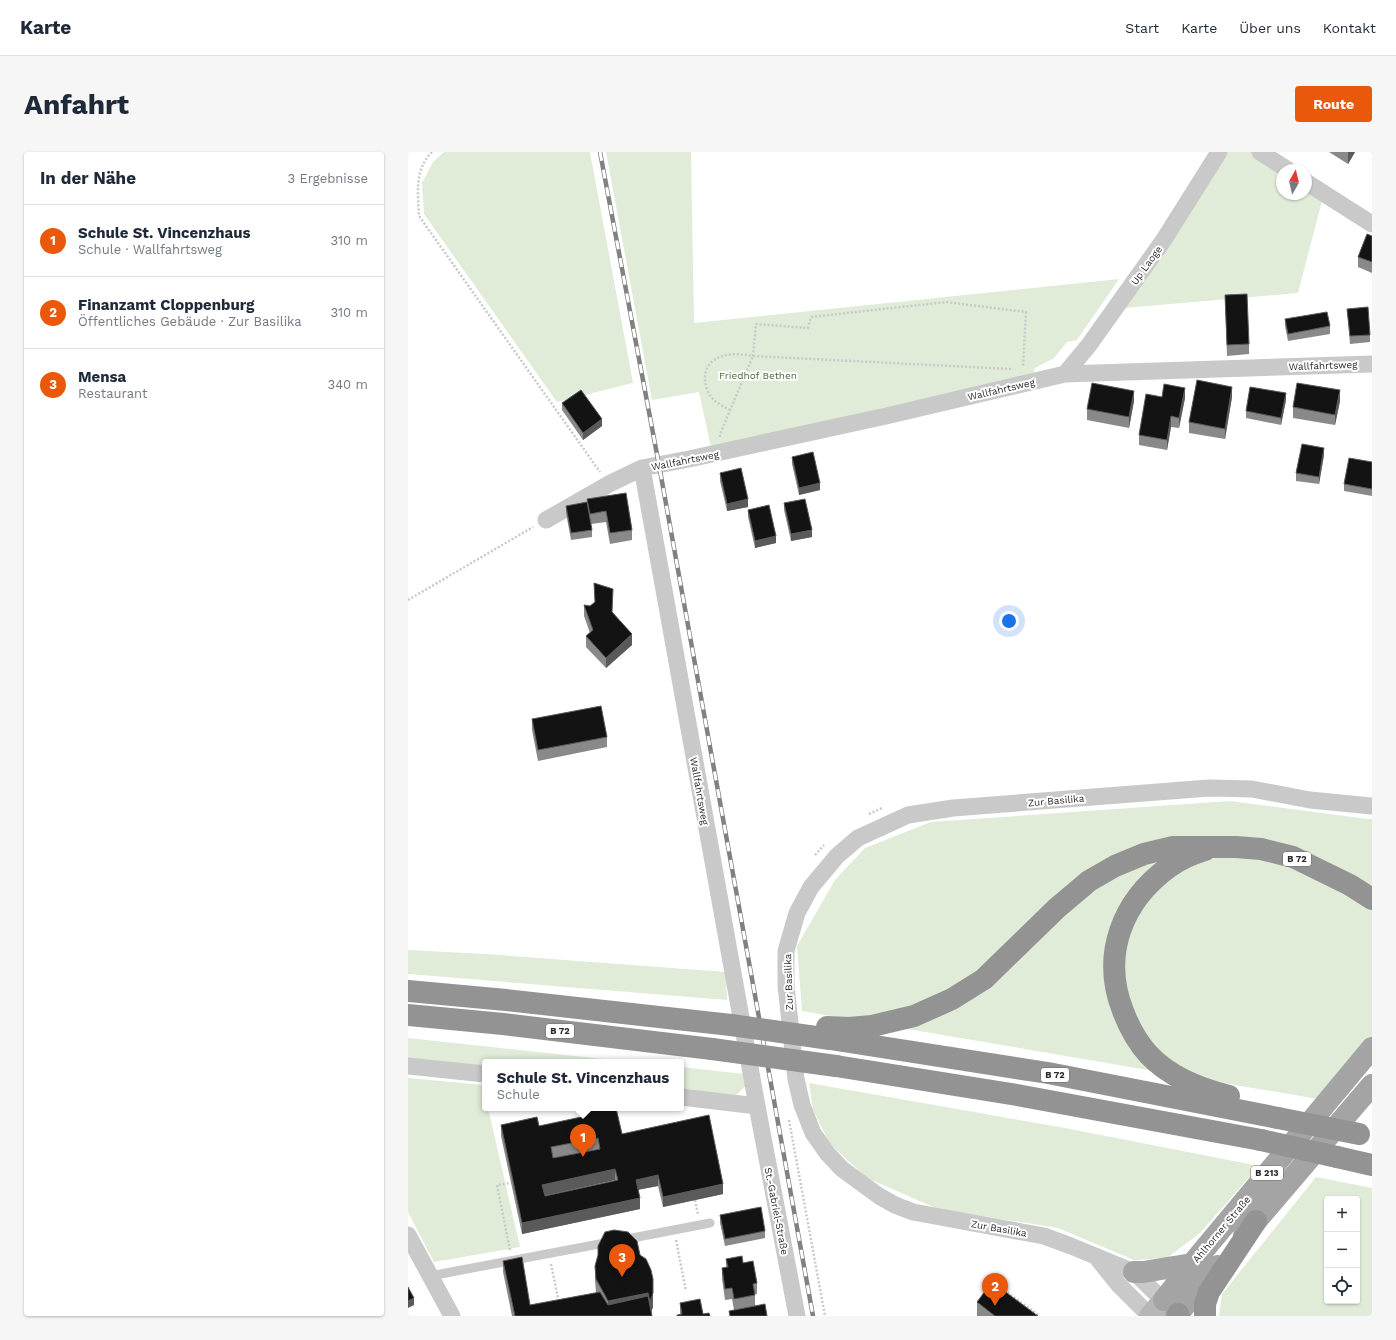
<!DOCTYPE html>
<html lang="de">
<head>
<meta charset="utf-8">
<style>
  body { margin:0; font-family:"Work Sans",sans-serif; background:#f6f6f7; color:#1f2937 }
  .controls { position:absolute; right:12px; bottom:12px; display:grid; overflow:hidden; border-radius:4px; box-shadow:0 1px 3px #0004 }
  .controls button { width:36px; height:36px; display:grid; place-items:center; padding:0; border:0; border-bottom:1px solid #e0e1e3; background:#fff; color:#1f2937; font:20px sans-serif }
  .compass { position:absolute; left:868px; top:12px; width:36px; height:36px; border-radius:50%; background:#fff; box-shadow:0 1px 3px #0004; rotate:8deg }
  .you { position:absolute; left:601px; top:469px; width:14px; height:14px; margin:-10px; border:3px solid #fff; border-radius:50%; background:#1a73e8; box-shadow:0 0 0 6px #1a73e833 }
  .badge { display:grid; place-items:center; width:26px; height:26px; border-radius:50%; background:#ea580c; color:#fff; font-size:13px; font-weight:700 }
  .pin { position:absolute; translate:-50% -33px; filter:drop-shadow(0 1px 2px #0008) }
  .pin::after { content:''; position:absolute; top:21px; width:14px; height:12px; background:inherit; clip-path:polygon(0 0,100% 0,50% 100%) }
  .popup { position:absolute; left:74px; top:907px; width:202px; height:52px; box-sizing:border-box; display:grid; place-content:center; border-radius:4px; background:#fff; filter:drop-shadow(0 1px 3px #0005); font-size:13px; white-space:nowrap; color:#747a83 }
  .popup b { font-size:15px; color:#1f2937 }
  .popup::after { content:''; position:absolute; left:50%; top:100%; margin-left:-8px; border:8px solid transparent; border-top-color:#fff }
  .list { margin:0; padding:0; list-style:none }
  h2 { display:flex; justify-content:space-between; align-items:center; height:52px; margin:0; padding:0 16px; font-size:17px }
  h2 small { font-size:13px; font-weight:400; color:#747a83 }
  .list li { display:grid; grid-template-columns:26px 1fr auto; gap:12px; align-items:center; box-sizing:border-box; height:72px; padding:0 16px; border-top:1px solid #e0e1e3 }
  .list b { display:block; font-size:15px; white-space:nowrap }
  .list p { margin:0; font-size:13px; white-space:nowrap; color:#747a83 }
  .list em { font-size:13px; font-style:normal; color:#747a83 }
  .icon { flex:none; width:22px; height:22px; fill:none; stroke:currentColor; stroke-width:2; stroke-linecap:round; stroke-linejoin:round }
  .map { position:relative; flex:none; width:964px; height:1164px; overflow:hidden; border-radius:4px }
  header { display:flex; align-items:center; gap:24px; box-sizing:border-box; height:56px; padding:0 20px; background:#fff; border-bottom:1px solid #e0e1e3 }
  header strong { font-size:19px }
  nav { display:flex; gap:22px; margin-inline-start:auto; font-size:14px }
  .intro { display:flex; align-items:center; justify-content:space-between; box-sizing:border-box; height:96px; padding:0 24px }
  h1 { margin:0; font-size:28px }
  .button { padding:10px 18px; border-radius:4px; background:#ea580c; color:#fff; font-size:14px; font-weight:700 }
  main { display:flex; gap:24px; padding:0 24px }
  aside { flex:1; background:#fff; border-radius:4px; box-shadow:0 1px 3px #0004 }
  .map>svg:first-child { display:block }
  .green { fill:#e0ecd8; fill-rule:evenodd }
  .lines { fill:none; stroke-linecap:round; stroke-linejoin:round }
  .path { stroke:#c9c9c9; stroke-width:2.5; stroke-dasharray:2 2; stroke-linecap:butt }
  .lane { stroke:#c9c9c9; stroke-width:9 }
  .street { stroke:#c9c9c9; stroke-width:17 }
  .secondary { stroke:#b6b6b6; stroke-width:22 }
  .primary { stroke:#a4a4a4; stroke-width:22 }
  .highway { stroke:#939393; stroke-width:22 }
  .rail-casing { stroke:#818181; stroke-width:4.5 }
  .rail { stroke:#fff; stroke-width:3; stroke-dasharray:9; stroke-linecap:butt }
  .highway-bridge { stroke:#939393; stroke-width:22 }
  .wall { fill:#898989; fill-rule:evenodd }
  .shaded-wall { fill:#5a5a5a }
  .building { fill:#131313; stroke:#5a5a5a; fill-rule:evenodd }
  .labels { text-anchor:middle; stroke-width:4; stroke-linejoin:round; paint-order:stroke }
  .shield { fill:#fff; stroke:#6b6b6b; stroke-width:1 }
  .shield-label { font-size:9px; font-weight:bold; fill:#2c2c2c }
  .street-label { font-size:10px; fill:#2c2c2c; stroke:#fff }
  .park-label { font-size:10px; fill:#486b36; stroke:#fff }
</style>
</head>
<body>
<header>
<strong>Karte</strong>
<nav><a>Start</a><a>Karte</a><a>Über uns</a><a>Kontakt</a></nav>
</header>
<div class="intro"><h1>Anfahrt</h1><a class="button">Route</a></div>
<main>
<aside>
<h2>In der Nähe<small>3 Ergebnisse</small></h2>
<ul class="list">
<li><span class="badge">1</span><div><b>Schule St. Vincenzhaus</b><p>Schule · Wallfahrtsweg</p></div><em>310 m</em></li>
<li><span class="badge">2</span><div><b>Finanzamt Cloppenburg</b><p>Öffentliches Gebäude · Zur Basilika</p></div><em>310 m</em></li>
<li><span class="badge">3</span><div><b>Mensa</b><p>Restaurant</p></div><em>340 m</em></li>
</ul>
</aside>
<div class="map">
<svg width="964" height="1164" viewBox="0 0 964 1164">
  <rect width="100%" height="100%" fill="#fff"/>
  <!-- green -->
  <path class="green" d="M36,0H182L225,231L149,250L16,62L14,31L25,10Z
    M198,0H283L286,171L711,127L669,188L659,190L646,206L627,216L625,222L303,295L291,240L244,248Z
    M816,0H844L874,19V42H898V34L915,45L890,141L716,156Z
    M822,649L960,667H964V885L910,947L394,859L389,794L427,728L457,696L523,670Z
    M0,798L78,802L318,820L319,848L0,822Z
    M0,886L224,910H77V914L0,906Z
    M273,915L336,922L339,933L328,943L273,937Z
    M0,926L75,933L77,942V956H80L112,1095L26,1110L0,1060Z
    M401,931L657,976L851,1014L792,1081L759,1106L726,1108L650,1076L530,1057L459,1026L422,992L405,958Z
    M908,1025L964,1036V1164H811L814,1142ZM919,1047H949V1149H919Z"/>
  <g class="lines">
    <!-- path -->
    <path class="path" d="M24,0C6,18 10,41 11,64L192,320
      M322,258C316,255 308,251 304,246C295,235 294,217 305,209C317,200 332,202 345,204L348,172L400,176L403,165L538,150L618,160L615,215
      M312,285V282L345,204L603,217
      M0,448L125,375
      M461,662L474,656
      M407,703L416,693
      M381,968L417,1164
      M287,1048L290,1062
      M268,1088L278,1139
      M102,1098L89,1033L103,1031
      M143,1112L150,1146
      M583,1129L632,1164"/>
    <!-- lane -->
    <path class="lane" d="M214,1088L302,1071
      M22,1124L202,1090"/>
    <!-- street -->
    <path class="street" d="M852,0L880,18
      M898,30L964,72
      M657,222L681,193L755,89L811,0
      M234,316L349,954L273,945
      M138,368L201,332L234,316L281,307L478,264L657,222L964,212
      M0,914L77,922
      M349,954L389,1164
      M0,1083L44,1164
      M690,1107L710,1132L742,1164
      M764,1157L726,1120L663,1094L636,1084L505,1060L487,1053L471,1044L434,1017L419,1001L405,981L394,953L388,927L378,833V799L389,761L403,735L429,704L450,686L500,663L545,656L801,636L844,637L902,648L964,654"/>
    <!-- secondary -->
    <path class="secondary" d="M742,1164L756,1148"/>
    <!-- primary -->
    <path class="primary" d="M836,1083L964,933
      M726,1120H735L784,1112
      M756,1148L784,1112L964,896
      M768,1164L810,1114"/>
    <!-- highway -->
    <path class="highway" d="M797,698C784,702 772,707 761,715C714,749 693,803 715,859C721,875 729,890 741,903C762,925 792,937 821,944
      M0,839L98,848L323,873
      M0,863L95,872L304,897
      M419,875L441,876L464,874L506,864L544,847L576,827L649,756L681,729L707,714L736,702L765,695H828L853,697L885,705L942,733L964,747
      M422,887L640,921L870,966
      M428,914L609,943L853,988
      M929,1005L964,1013
      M770,1162L771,1164
      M797,1164V1152L801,1140L848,1069"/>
    <!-- rail casing -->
    <g class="rail-casing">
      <path id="rail" d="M192,0L251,313L405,1164"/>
    </g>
    <!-- rail -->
    <use href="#rail" class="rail"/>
    <!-- highway-bridge -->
    <path class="highway-bridge" d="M323,873L422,887
      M304,897L428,914
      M870,966L951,982
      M853,988L929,1005"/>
  </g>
  <!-- wall -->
  <path class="wall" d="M921,0H947L940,12Z
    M964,84V121L950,115V105Z
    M817,143L841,192V202L819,204Z
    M939,157L962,183V190L942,192Z
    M877,167L922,174V182L880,189L877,174Z
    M754,245L777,246L771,276L763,275L759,298L731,293V283Z
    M824,245L817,287L781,281V270Z
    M878,248L873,273L838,266V259Z
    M726,249L721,276L679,268V257Z
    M932,249L927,273L885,266V255Z
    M154,251L194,274L175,288L154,258Z
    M916,303L911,332L888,329V321Z
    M384,305L412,338L391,343L384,312Z
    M964,310V344L936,339V332Z
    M312,321L340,355L319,359L312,329Z
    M218,341L224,378V388L202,392L198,370L183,372L184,378V385L163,388L158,361V354L179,350V347Z
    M376,351L404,385L383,389L376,358Z
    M340,358L368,391L347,396L340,365Z
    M186,431L224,493L198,516L178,495V484L182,481L176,464V453L182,454L187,450Z
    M124,567L199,585V595L130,609L124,578Z
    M174,956H208L214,982L315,1042L255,1055L250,1034L230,1038L232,1057L114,1082L93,984V973L131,974L176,965ZM190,997V998L145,1006ZM207,1028V1029L137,1044Z
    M312,1063L357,1079V1086L317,1094L312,1071Z
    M220,1080L245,1155L243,1159L244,1164H104L95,1120V1109L122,1153L188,1141L187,1128V1114L190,1104V1094Z
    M318,1107L335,1111L349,1131V1142H347V1154L326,1158L324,1147L317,1148L314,1127V1116L318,1115Z
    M569,1150L630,1164H569Z
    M272,1151L295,1162H272Z"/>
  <!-- shaded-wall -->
  <path class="shaded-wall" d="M940,0H947L940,12Z
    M824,235V245L817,287V277Z
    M777,236V246L771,276V266Z
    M932,238V249L927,273V263Z
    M726,239V249L721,276V265Z
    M878,241V248L873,273V266Z
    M763,264V275L759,298V288Z
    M194,267V274L175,288V281Z
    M916,296V303L911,332V325Z
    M412,331V338L391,343V336Z
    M340,347V355L319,359V352Z
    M404,378V385L383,389V382Z
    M368,384V391L347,396V389Z
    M224,482V493L198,516V506Z
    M207,1017V1028L134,1044V1033Z
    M250,1023V1034L228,1038V1028Z
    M315,1032V1042L255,1055V1045Z
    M232,1046V1057L114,1082V1071Z
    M245,1127V1155L242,1164V1150Z
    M240,1141V1155L200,1164V1149Z
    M6,1146V1153L0,1156V1149Z"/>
  <!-- building -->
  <path class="building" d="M959,82L964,84V110L950,105Z
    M839,142L841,192L819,193L817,143Z
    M960,155L962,183L942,184L939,157Z
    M919,160L922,174L880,182L877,167Z
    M789,228L824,235L817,277L781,270Z
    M684,231L726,239L721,265L679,257Z
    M889,231L932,238L927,263L885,255Z
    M756,232L777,236L771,266L763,264L759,288L731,283L738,242L754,245Z
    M842,235L878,241L873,266L838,259Z
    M173,238L194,267L175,281L154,251Z
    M894,292L916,296L911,325L888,321Z
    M405,300L412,331L391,336L384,305Z
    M941,306L964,310V337L936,332Z
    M333,316L340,347L319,352L312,321Z
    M218,341L224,378L202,381L198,359L182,362L179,347Z
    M397,347L404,378L383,382L376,351Z
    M179,350L184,378L163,381L158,354Z
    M361,353L368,384L347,389L340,358Z
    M186,431L205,437L204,460L224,482L198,506L178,484L185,478L176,453L182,454L187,450Z
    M193,554L199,585L130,598L124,567Z
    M176,956H208L214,982L301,963L315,1032L255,1045L250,1023L228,1028L232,1046L114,1071L93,973L129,965L131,974L178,964ZM190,986L192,997L145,1006L143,995ZM207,1017L210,1028L137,1044L134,1033Z
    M353,1055L357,1079L317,1087L312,1063Z
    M206,1078L220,1080L229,1089L232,1103L238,1107L243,1118L245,1127V1141L242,1150L240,1141L200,1149L188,1127L187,1114L190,1103V1094L197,1080Z
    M334,1104L335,1111L345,1109L349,1131L345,1132L347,1143L326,1147L324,1136L317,1137L314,1116L320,1115L318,1107Z
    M114,1105L122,1153L192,1140L200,1153L240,1144L244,1164H107L95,1109Z
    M584,1130L630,1164H587L569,1150Z
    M0,1135L6,1146L0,1149Z
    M292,1147L295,1162L301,1161L302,1164H269V1163L274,1162L272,1151Z
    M357,1152L359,1164H322L321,1159Z"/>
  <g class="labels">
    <!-- shield labels -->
    <g class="shield">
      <rect x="875" y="700" width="28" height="14" rx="3"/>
      <rect x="138" y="872" width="28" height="14" rx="3"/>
      <rect x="633" y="916" width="28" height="14" rx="3"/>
      <rect x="843" y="1014" width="32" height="14" rx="3"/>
    </g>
    <g class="shield-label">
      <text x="889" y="710">B 72</text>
      <text x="152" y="882">B 72</text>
      <text x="647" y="926">B 72</text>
      <text x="859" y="1024">B 213</text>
    </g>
    <!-- street labels -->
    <g class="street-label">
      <text transform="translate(738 113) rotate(-54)" y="4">Up Laoge</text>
      <text transform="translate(915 213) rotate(-2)" y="4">Wallfahrtsweg</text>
      <text transform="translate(593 237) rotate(-13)" y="4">Wallfahrtsweg</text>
      <text transform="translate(277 308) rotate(-11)" y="4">Wallfahrtsweg</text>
      <text transform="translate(292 639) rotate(80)" y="4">Wallfahrtsweg</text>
      <text transform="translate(648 648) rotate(-5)" y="4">Zur Basilika</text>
      <text transform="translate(380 830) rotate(-92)" y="4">Zur Basilika</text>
      <text transform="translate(369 1059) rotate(79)" y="4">St.-Gabriel-Straße</text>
      <text transform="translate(591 1076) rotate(10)" y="4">Zur Basilika</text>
      <text transform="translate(813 1077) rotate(-50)" y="4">Ahlhorner Straße</text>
    </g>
    <!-- park labels -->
    <g class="park-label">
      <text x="350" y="227">Friedhof Bethen</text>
    </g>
  </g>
</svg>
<div class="controls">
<button>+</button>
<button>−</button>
<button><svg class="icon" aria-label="locate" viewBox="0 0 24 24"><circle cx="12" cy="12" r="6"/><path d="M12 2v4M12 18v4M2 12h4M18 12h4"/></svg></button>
</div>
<svg class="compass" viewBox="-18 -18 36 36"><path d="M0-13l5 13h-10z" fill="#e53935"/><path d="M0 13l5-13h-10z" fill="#747a83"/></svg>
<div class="you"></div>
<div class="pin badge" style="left:175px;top:1005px">1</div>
<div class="popup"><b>Schule St. Vincenzhaus</b>Schule</div>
<div class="pin badge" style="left:587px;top:1154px">2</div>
<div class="pin badge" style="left:214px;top:1125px">3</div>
</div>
</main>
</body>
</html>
